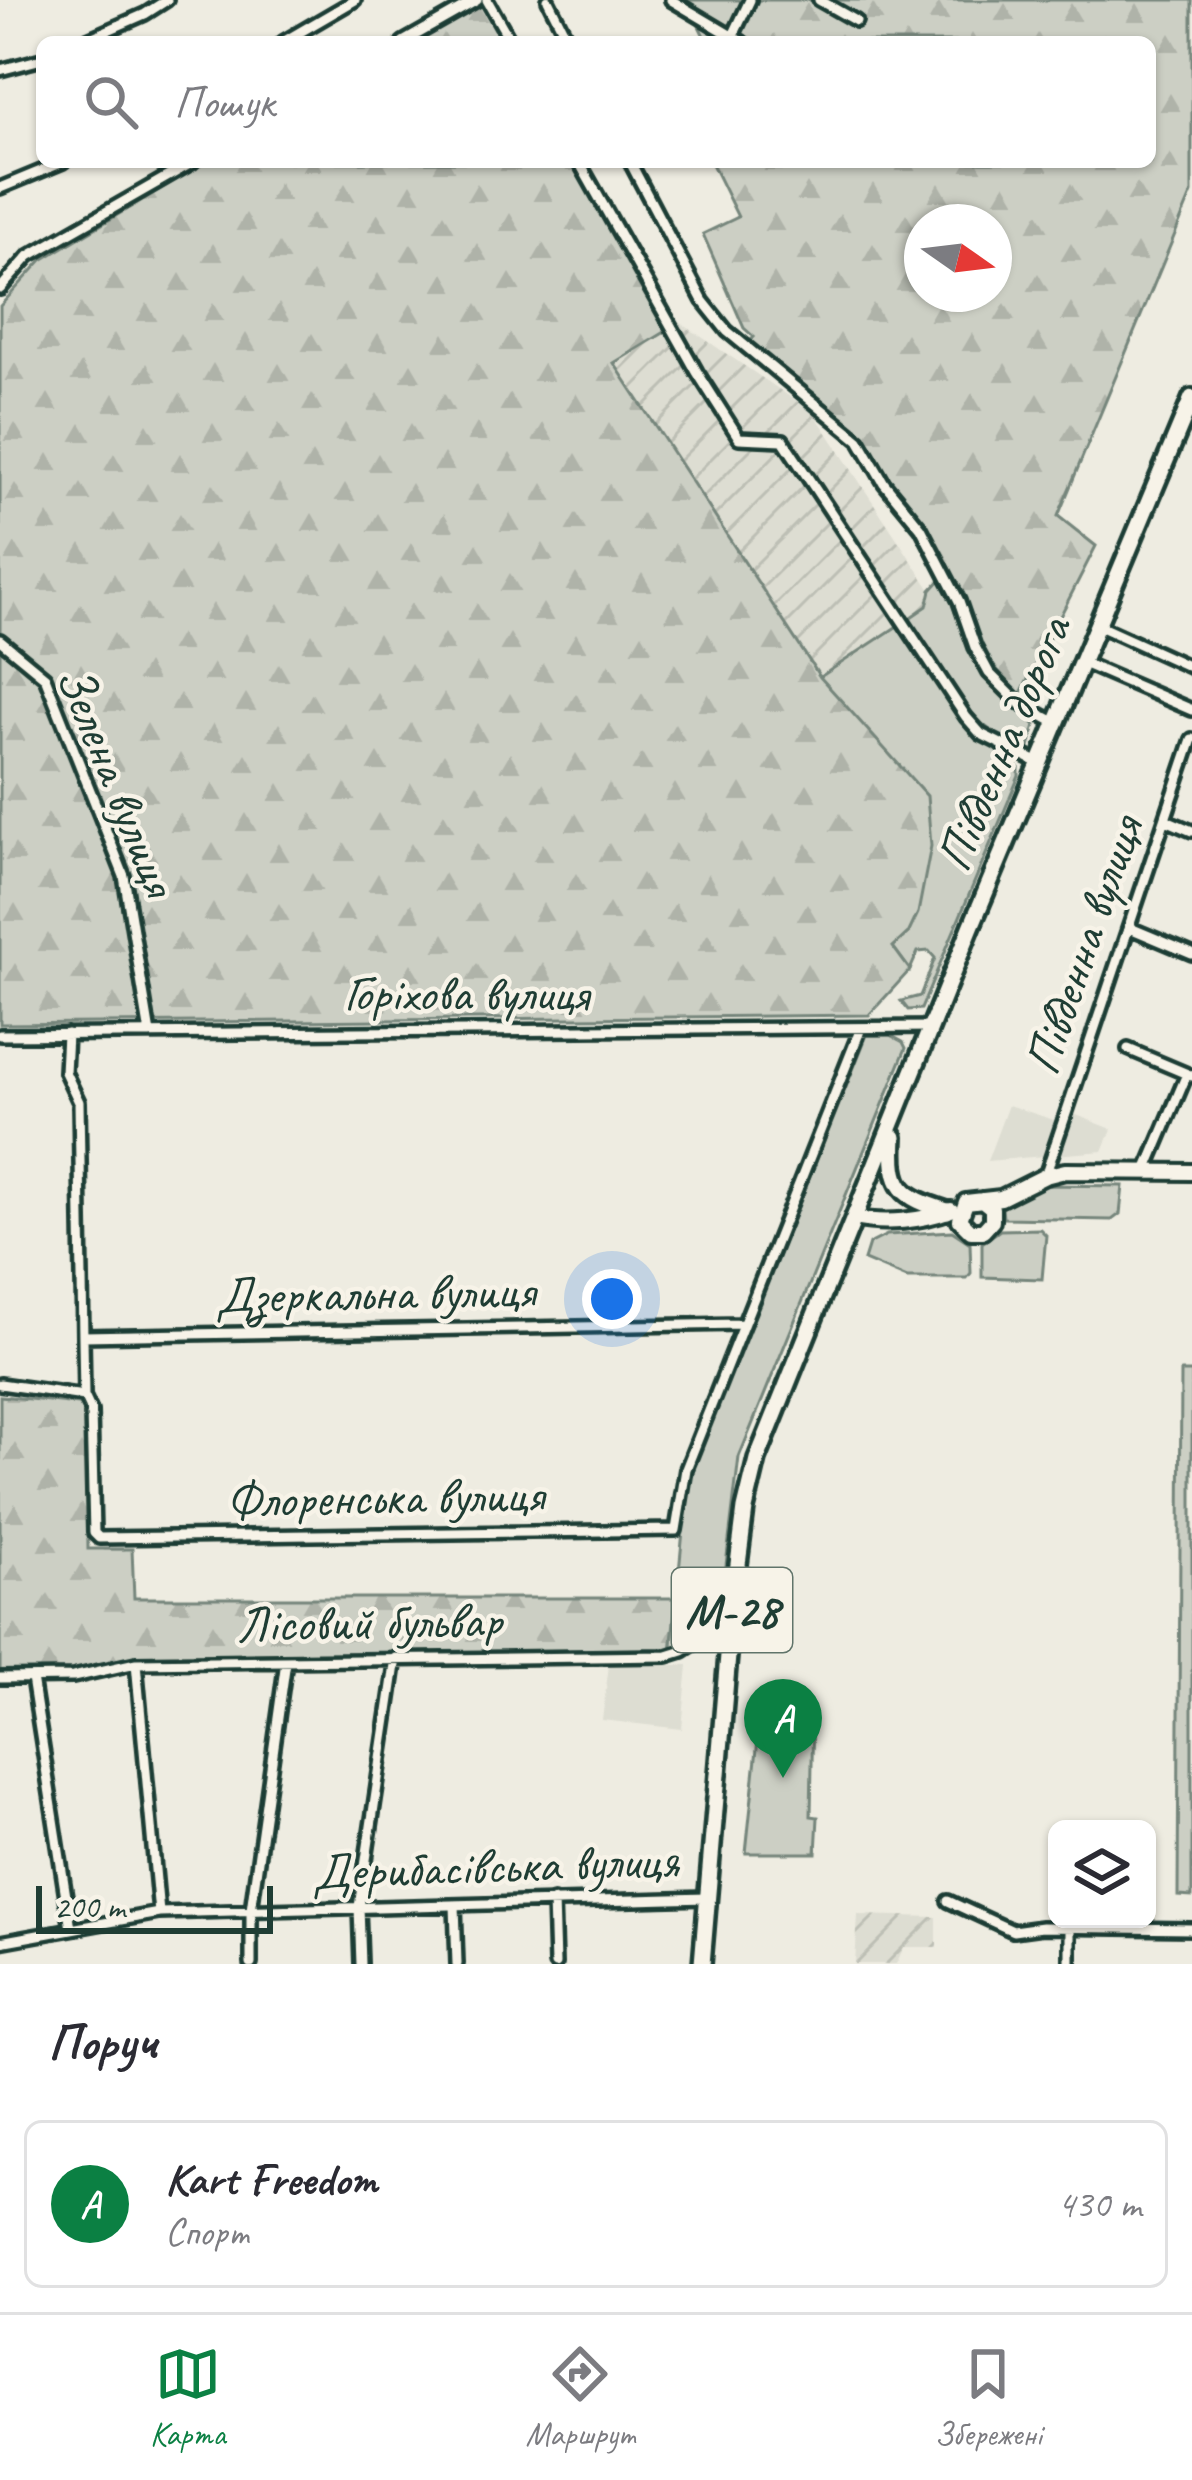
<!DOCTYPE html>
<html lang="uk">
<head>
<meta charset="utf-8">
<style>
  body { margin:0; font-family:Caveat,sans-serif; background:#f7f7f7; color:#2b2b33 }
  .controls { position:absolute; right:36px; bottom:36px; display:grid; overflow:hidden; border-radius:18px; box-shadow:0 3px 9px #0004 }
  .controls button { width:108px; height:108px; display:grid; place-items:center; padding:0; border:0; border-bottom:3px solid #e1e1e2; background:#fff; color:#2b2b33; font:60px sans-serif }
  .compass { position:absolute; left:904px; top:204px; width:108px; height:108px; border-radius:50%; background:#fff; box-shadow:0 3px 9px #0004; rotate:104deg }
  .scale { position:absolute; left:36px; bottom:30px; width:237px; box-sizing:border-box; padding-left:12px; border:6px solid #1f3d34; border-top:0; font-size:33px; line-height:42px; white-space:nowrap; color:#1f3d34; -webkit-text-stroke:9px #f7f3e8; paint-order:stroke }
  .you { position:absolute; left:612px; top:1299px; width:42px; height:42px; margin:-30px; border:9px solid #fff; border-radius:50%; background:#1a73e8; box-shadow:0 0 0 18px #1a73e833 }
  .badge { display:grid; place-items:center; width:78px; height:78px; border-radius:50%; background:#0b8043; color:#fff; font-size:39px; font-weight:700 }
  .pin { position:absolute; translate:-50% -99px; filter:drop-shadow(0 3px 6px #0008) }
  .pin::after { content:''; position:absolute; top:63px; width:42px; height:36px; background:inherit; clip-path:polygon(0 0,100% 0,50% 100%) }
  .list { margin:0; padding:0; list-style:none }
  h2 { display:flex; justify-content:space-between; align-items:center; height:156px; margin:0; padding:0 48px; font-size:51px }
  h2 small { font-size:39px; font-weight:400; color:#7c7c81 }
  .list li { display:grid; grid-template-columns:78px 1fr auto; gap:36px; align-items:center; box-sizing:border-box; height:168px; margin:0 24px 24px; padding:0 24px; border:3px solid #e1e1e2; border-radius:18px }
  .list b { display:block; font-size:45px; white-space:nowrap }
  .list p { margin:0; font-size:39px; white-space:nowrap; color:#7c7c81 }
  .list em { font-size:39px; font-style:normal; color:#7c7c81 }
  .icon { flex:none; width:66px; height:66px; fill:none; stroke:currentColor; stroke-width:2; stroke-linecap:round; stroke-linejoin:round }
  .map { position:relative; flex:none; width:1192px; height:1964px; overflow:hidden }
  .search { position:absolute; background:#fff; box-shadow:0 3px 9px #0004; left:36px; right:36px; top:36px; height:132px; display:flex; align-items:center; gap:30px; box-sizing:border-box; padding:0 42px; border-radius:18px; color:#7c7c81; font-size:45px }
  .sheet { height:348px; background:#fff }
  nav { display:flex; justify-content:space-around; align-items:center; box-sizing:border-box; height:168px; border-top:3px solid #e1e1e2; background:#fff; font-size:33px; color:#7c7c81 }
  nav a { display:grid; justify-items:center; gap:6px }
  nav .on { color:#0b8043 }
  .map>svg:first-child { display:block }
  .built { fill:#ddddd2 }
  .industrial { fill:url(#industrial-furrows) }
  .green { fill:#cccfc4; stroke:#76867c; stroke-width:3 }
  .forest { fill:url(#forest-firs); stroke:#76867c; stroke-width:3; fill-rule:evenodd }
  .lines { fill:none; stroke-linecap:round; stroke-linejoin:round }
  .street-casing { stroke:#1f3d34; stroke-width:18 }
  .primary-casing { stroke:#1f3d34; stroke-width:22 }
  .highway-casing { stroke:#1f3d34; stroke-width:24 }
  .street { stroke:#f7f3e8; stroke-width:9 }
  .primary { stroke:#f7f3e8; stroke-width:14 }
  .highway { stroke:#f7f3e8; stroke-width:15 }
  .labels { text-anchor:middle; stroke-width:9; stroke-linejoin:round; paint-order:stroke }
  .shield { fill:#f7f3e8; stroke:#60746a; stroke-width:3 }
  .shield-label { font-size:48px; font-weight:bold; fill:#1f3d34 }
  .street-label { font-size:51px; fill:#1f3d34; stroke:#f7f3e8 }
</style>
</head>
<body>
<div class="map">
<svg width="1192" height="1964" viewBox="0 0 1192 1964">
  <defs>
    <pattern id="industrial-furrows" width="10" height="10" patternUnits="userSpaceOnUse" patternTransform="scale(3)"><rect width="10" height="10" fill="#ddddd2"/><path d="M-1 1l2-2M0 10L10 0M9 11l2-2" fill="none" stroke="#bdbfb5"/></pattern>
    <pattern id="forest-firs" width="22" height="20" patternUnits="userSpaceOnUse" patternTransform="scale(3)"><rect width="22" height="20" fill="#cccfc4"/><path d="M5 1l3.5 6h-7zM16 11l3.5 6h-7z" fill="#afb3a9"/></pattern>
  </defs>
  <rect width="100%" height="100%" fill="#eeece1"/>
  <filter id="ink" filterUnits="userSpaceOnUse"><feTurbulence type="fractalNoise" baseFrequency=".00833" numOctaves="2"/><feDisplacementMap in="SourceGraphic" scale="24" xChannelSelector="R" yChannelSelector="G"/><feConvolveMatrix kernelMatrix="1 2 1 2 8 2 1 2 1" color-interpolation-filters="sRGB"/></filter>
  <g filter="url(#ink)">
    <!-- built -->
    <path class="built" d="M1008,1105L1069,1125L1074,1114L1112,1129L1103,1151L987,1161Z
      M609,1665H688L682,1729L602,1720Z"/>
    <!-- industrial -->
    <path class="industrial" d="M681,323L814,413L931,590L927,606L820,677L614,362Z
      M858,1915L937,1917V1947H904L896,1964H855Z"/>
    <!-- green -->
    <path class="green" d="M941,579C953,600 957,622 966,643C980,679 1009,700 1035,725L1029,748C968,735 940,668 908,619L927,606L931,590Z
      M899,625L977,736L1019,768V776L921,1009L908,1010L901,1001L920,996L935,958L929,951L918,952L910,970L893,947L909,932L820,677Z
      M867,1035H890L903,1042L906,1048L739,1457L719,1623L671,1653L688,1480Z
      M1045,1185L1123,1186L1120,1214L1112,1220L1003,1218L1002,1208L1022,1194Z
      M1040,1229L1046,1235L1042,1279L982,1277V1243L1000,1230Z
      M952,1231L970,1243L971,1273L967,1278H907L864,1260L869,1244L887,1235Z
      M1181,1372H1192V1897L1178,1896Z
      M780,1702L803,1705L813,1710L811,1816L818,1817L816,1853H746L761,1711Z"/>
    <!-- forest -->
    <path class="forest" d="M686,0H1192V193L1058,516L1096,546L1020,695L983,654L963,598L926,527L889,487L862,441L746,345L754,337L744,328L703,234L738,217L711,162H1150V42H707ZM922,222H994V294H922Z
      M482,3L505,42H416Z
      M206,162H574L670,329L614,363L820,677L927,796L931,846L918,913L909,932L893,947L910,970L869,1015L0,1024V306L42,260Z
      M0,1396L78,1404L86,1410L88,1549H132L134,1598H676L671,1653L136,1661L78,1672L0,1673Z"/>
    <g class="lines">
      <!-- street casing -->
      <g class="street-casing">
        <path id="street" d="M487,0L511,42
          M548,0L569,42
          M671,0L742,42
          M819,0L856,21
          M732,38L750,0
          M81,42L145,14L167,0
          M283,42L355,0
          M403,42L477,0
          M0,70L42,59
          M579,162L697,372L739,438L783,440L966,717L981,734L1039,763
          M630,162L703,301L727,331L859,440L884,483L921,528L959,601L975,647L989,673L1019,703L1056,723
          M0,188L63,162
          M0,289L29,256L193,162
          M1097,625L1192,668
          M0,640L45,677L124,876L150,1034
          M1081,662L1192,710
          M1166,820L1192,831
          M1130,928L1192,954
          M67,1034L65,1072L79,1102L84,1396L91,1411L94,1533L99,1538L676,1530L686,1469L861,1028
          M0,1035L933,1027
          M1128,1049L1192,1076
          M1146,1171L1187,1074
          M1045,1176L1192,739
          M83,1336L741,1324
          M0,1384L84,1396
          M136,1663L159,1913
          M0,1678L73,1677L136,1663L667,1656L683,1651L731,1620
          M32,1678L71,1929
          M553,1901L555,1964
          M948,1901L1013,1931L1042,1927L1192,1929
          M455,1905L457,1964
          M0,1942L159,1913L707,1898
          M251,1964V1910L286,1661
          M361,1964L359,1907L396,1658
          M1070,1964V1929"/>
      </g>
      <!-- primary casing -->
      <g class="primary-casing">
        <path id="primary" d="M982,1200L992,1208V1221L983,1231H971L960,1220L966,1202L1001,1198L1045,1176L1065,1171L1192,1172
          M854,1218C885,1225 921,1221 951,1210"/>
      </g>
      <!-- highway casing -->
      <g class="highway-casing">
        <path id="highway" d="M894,1137C891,1189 900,1196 947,1211
          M702,1964L731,1620L745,1509L757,1459L971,927L1192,398"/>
      </g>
      <!-- street -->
      <use href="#street" class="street"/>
      <!-- primary -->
      <use href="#primary" class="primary"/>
      <!-- highway -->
      <use href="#highway" class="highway"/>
    </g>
  </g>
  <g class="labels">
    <!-- shield labels -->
    <rect class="shield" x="672" y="1568" width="120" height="84" rx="9"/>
    <g class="shield-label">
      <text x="732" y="1627">М-28</text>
    </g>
    <!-- street labels -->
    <g class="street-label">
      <text transform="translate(1002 743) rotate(-67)" y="18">Південна дорога</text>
      <text transform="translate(118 780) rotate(68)" y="18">Зелена вулиця</text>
      <text transform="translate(1082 945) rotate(-71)" y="18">Південна вулиця</text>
      <text x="466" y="1010">Горіхова вулиця</text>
      <text transform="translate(375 1292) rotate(-1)" y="18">Дзеркальна вулиця</text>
      <text transform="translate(385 1496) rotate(-1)" y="18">Флоренська вулиця</text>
      <text transform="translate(369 1621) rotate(-1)" y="18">Лісовий бульвар</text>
      <text transform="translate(495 1865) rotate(-2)" y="18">Дерибасівська вулиця</text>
    </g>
  </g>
</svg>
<div class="controls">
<button><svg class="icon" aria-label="layers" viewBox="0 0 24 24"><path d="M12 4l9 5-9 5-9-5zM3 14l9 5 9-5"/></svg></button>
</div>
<svg class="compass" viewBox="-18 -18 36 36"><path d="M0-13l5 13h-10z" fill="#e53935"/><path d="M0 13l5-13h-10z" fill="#7c7c81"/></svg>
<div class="scale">200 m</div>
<div class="you"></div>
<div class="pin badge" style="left:783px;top:1778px">A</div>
<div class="search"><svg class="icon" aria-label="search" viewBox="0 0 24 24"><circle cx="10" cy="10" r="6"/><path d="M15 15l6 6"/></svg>Пошук</div>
</div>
<section class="sheet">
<h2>Поруч<small></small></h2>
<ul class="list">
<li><span class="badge">A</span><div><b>Kart Freedom</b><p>Спорт</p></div><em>430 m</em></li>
</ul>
</section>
<nav>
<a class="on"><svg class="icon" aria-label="map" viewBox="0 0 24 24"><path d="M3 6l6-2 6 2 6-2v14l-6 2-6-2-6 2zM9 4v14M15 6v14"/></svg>Карта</a>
<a><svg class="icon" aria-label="directions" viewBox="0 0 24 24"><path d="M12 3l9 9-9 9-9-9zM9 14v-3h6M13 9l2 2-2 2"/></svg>Маршрут</a>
<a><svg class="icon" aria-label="saved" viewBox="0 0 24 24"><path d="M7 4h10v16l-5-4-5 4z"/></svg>Збережені</a>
</nav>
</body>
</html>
